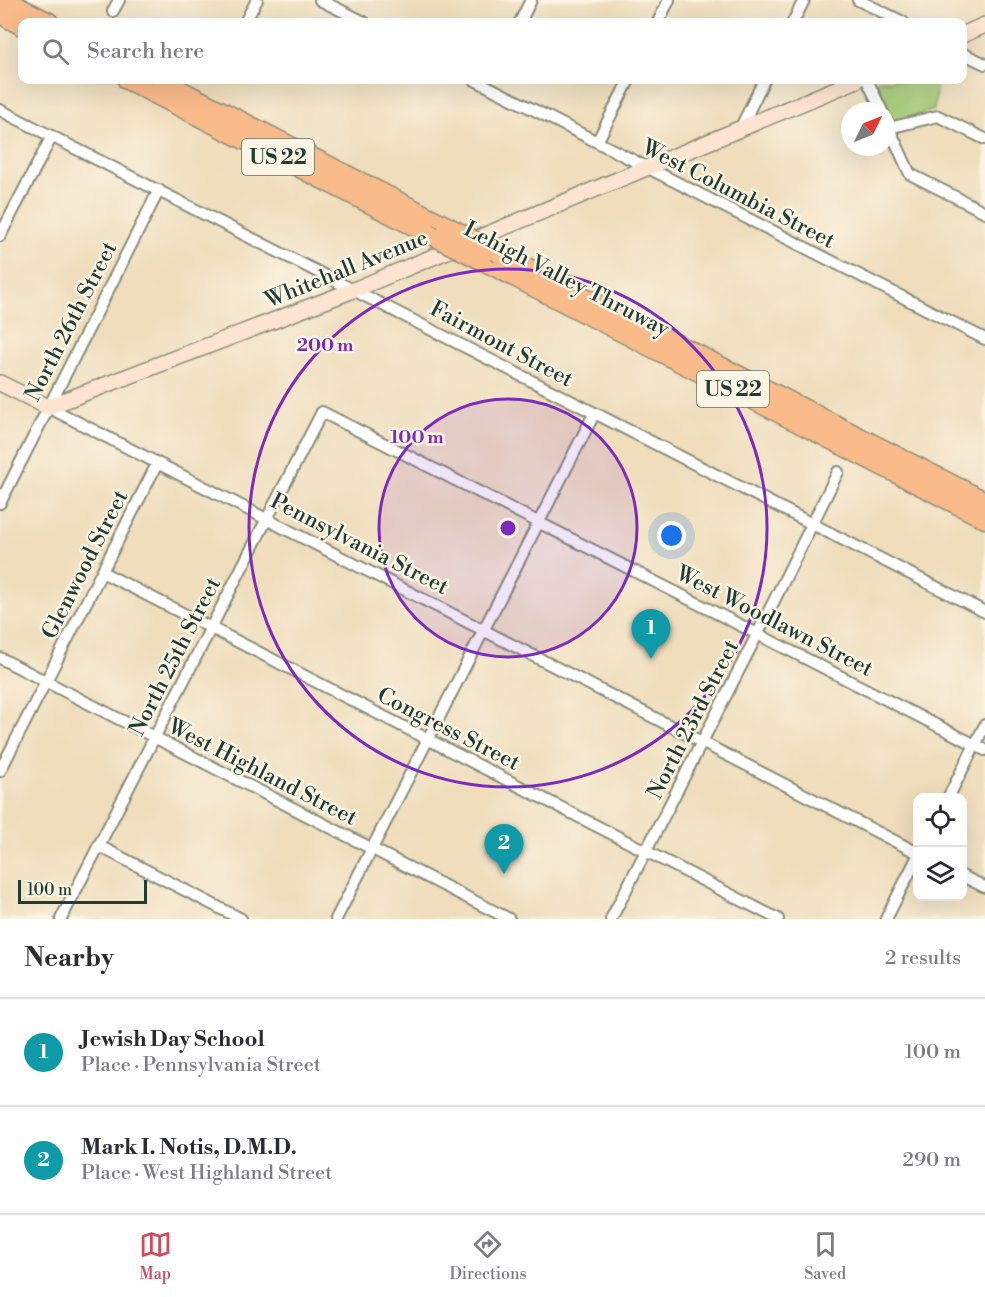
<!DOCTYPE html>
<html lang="en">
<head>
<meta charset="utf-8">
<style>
  body { margin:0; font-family:"Libre Bodoni",serif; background:#f2f2f3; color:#2b2b33 }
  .controls { position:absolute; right:18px; bottom:18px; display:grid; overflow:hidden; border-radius:12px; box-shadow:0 6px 24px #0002 }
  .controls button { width:54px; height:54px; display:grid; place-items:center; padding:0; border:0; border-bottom:2px solid #e1e1e2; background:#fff; color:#2b2b33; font:30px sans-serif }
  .compass { position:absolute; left:841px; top:102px; width:54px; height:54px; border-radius:50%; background:#fff; box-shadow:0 6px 24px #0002; rotate:47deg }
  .scale { position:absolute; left:18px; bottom:15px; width:129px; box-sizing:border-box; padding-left:6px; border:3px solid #1f3d34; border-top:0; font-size:16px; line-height:21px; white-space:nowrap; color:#1f3d34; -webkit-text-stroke:4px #fcf5e5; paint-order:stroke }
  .you { position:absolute; left:672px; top:536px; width:21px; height:21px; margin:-15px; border:4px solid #fff; border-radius:50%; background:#1a73e8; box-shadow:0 0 0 9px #1a73e833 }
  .badge { display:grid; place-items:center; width:39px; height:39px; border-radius:50%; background:#d1495b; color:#fff; font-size:20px; font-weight:700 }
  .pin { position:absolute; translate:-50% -50px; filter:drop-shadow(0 2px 3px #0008) }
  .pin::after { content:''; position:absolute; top:32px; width:21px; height:18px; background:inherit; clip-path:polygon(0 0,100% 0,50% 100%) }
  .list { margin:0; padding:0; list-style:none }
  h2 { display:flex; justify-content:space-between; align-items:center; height:78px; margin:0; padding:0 24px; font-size:26px }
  h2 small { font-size:20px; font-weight:400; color:#7c7c81 }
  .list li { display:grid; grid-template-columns:39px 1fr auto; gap:18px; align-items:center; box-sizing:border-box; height:108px; padding:0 24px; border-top:2px solid #e1e1e2 }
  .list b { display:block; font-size:22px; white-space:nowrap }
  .list p { margin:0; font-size:20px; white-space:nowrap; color:#7c7c81 }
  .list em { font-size:20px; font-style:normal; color:#7c7c81 }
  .icon { flex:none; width:33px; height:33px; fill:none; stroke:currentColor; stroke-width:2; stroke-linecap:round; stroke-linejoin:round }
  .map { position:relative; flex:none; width:985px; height:919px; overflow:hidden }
  .search { position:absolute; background:#fff; box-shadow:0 6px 24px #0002; left:18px; right:18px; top:18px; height:66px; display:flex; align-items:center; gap:15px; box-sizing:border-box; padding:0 21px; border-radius:12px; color:#7c7c81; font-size:22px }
  .sheet { height:294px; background:#fff }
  nav { display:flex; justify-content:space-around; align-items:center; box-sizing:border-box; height:84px; border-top:2px solid #e1e1e2; background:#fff; font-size:16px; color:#7c7c81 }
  nav a { display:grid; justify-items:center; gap:3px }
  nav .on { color:#d1495b }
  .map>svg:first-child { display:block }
  .green { fill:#a3c974; stroke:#618354; stroke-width:1.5 }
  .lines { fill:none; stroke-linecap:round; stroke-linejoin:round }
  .street-casing { stroke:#878d78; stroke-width:14 }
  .secondary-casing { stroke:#878d78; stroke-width:18 }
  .highway-casing { stroke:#878d78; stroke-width:21 }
  .street { stroke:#fff; stroke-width:10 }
  .secondary { stroke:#fde4d1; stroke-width:15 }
  .highway { stroke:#fabb8b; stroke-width:18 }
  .highway-bridge-casing { stroke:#878d78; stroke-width:21; stroke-linecap:butt }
  .highway-bridge { stroke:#fabb8b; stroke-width:18 }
  .ring { fill:none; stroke:#7b2cbf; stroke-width:3 }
  .labels { text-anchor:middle; stroke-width:5; stroke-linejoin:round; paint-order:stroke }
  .shield { fill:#fcf5e5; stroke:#617469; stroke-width:1.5 }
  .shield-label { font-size:21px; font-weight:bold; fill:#1f3d34 }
  .street-label { font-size:22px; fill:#1f3d34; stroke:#fcf5e5 }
  .centre { fill:#7b2cbf; stroke:#fcf5e5; stroke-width:3 }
  .ring-label { font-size:18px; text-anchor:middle; font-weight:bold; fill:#7b2cbf; stroke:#fcf5e5; stroke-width:5; stroke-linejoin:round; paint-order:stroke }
</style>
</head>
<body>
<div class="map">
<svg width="985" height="919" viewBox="0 0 985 919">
  <rect width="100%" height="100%" fill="#fcf5e5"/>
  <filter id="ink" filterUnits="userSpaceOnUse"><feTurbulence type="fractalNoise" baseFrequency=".0167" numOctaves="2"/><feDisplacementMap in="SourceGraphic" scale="12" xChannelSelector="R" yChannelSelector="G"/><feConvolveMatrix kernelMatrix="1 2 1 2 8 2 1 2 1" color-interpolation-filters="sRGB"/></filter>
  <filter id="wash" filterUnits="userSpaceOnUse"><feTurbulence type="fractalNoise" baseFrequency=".008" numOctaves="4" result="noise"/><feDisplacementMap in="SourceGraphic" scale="24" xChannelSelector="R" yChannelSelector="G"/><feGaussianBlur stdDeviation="1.35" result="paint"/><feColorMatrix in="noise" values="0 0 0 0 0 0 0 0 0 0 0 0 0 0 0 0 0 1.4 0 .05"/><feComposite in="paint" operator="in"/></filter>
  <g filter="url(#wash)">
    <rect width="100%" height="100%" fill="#efddbb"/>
    <!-- green -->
    <path class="green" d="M878,80H937L934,110L894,123L876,81Z"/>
  </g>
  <g filter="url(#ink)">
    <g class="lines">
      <!-- street casing -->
      <g class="street-casing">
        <path id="street" d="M320,0L364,22
          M858,0L903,22
          M113,11L119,0
          M245,22L257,0
          M520,22L531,0
          M658,22L669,0
          M793,22L804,0
          M962,53L985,64
          M475,80L985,339
          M867,80L882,111
          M0,110C329,276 657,444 985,612
          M886,121L910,174L985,212
          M889,128L938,116L985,139
          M740,129L764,80
          M597,142L629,80
          M0,236L52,136
          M48,407L918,853
          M0,503L159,190
          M102,572L778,919
          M0,658L509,919
          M0,771L157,464
          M948,798L985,725
          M99,846L241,919
          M962,876L985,887
          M61,919L322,412L985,750
          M336,919L594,414
          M611,919L758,633L838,472
          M886,919L918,856"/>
      </g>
      <!-- secondary casing -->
      <g class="secondary-casing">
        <path id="secondary" d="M962,35L985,25
          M0,383L48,407L356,289L857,80"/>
      </g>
      <!-- highway casing -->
      <g class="highway-casing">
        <path id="highway" d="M5,0L49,22
          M0,14L22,26
          M127,80L429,234
          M161,80L447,226
          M499,253L985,501
          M481,260L985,519"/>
      </g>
      <!-- street -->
      <use href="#street" class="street"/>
      <!-- secondary -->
      <use href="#secondary" class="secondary"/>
      <!-- highway -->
      <use href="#highway" class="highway"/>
      <!-- highway-bridge casing -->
      <g class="highway-bridge-casing">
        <path id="highway-bridge" d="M447,226L499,253
          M429,234L481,260"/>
      </g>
      <!-- highway-bridge -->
      <use href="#highway-bridge" class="highway-bridge"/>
    </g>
  </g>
  <!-- distance rings -->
  <circle cx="508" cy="528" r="129" fill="#7b2cbf" fill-opacity=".12"/>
  <g class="ring">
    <circle cx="508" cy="528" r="129"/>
    <circle cx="508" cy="528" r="259"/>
  </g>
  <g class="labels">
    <!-- shield labels -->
    <g class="shield">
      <rect x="242" y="139" width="72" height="36" rx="4.5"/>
      <rect x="697" y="371" width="72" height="36" rx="4.5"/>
    </g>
    <g class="shield-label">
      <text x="278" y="164">US 22</text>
      <text x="733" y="396">US 22</text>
    </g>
    <!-- street labels -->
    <g class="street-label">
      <text transform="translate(739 193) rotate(27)" y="8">West Columbia Street</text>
      <text transform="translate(346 268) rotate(-22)" y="8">Whitehall Avenue</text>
      <text transform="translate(567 278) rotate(27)" y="8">Lehigh Valley Thruway</text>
      <text transform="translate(70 321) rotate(-63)" y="8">North 26th Street</text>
      <text transform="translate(502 343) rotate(28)" y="8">Fairmont Street</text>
      <text transform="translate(360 543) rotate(27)" y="8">Pennsylvania Street</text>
      <text transform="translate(84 564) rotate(-63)" y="8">Glenwood Street</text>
      <text transform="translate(775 620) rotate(27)" y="8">West Woodlawn Street</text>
      <text transform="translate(174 656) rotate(-63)" y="8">North 25th Street</text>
      <text transform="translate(692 719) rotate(-63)" y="8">North 23rd Street</text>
      <text transform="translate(449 728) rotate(27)" y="8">Congress Street</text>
      <text transform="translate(263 771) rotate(27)" y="8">West Highland Street</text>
    </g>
  </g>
  <circle cx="508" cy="528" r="9" class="centre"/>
  <g class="ring-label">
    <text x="325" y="351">200 m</text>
    <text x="417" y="443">100 m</text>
  </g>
</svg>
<div class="controls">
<button><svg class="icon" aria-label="locate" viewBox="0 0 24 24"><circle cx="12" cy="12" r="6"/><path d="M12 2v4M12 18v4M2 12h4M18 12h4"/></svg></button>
<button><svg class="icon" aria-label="layers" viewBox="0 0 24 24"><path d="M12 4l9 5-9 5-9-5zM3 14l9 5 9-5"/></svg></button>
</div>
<svg class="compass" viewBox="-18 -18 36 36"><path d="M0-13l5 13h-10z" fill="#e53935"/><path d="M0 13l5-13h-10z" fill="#7c7c81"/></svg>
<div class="scale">100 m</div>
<div class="you"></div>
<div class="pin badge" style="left:651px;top:659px;background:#0f9aa8">1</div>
<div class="pin badge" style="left:504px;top:874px;background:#0f9aa8">2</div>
<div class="search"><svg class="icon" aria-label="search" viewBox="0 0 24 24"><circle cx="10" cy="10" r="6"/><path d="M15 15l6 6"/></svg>Search here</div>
</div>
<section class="sheet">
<h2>Nearby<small>2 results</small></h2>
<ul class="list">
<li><span class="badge" style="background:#0f9aa8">1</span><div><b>Jewish Day School</b><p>Place · Pennsylvania Street</p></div><em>100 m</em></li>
<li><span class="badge" style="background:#0f9aa8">2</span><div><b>Mark I. Notis, D.M.D.</b><p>Place · West Highland Street</p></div><em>290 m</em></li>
</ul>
</section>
<nav>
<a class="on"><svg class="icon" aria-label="map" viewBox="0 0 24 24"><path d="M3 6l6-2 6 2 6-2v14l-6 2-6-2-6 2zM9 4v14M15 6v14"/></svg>Map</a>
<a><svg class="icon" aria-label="directions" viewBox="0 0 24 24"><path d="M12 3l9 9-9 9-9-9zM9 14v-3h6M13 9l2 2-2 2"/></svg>Directions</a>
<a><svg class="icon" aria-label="saved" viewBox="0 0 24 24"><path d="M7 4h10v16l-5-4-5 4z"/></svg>Saved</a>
</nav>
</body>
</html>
